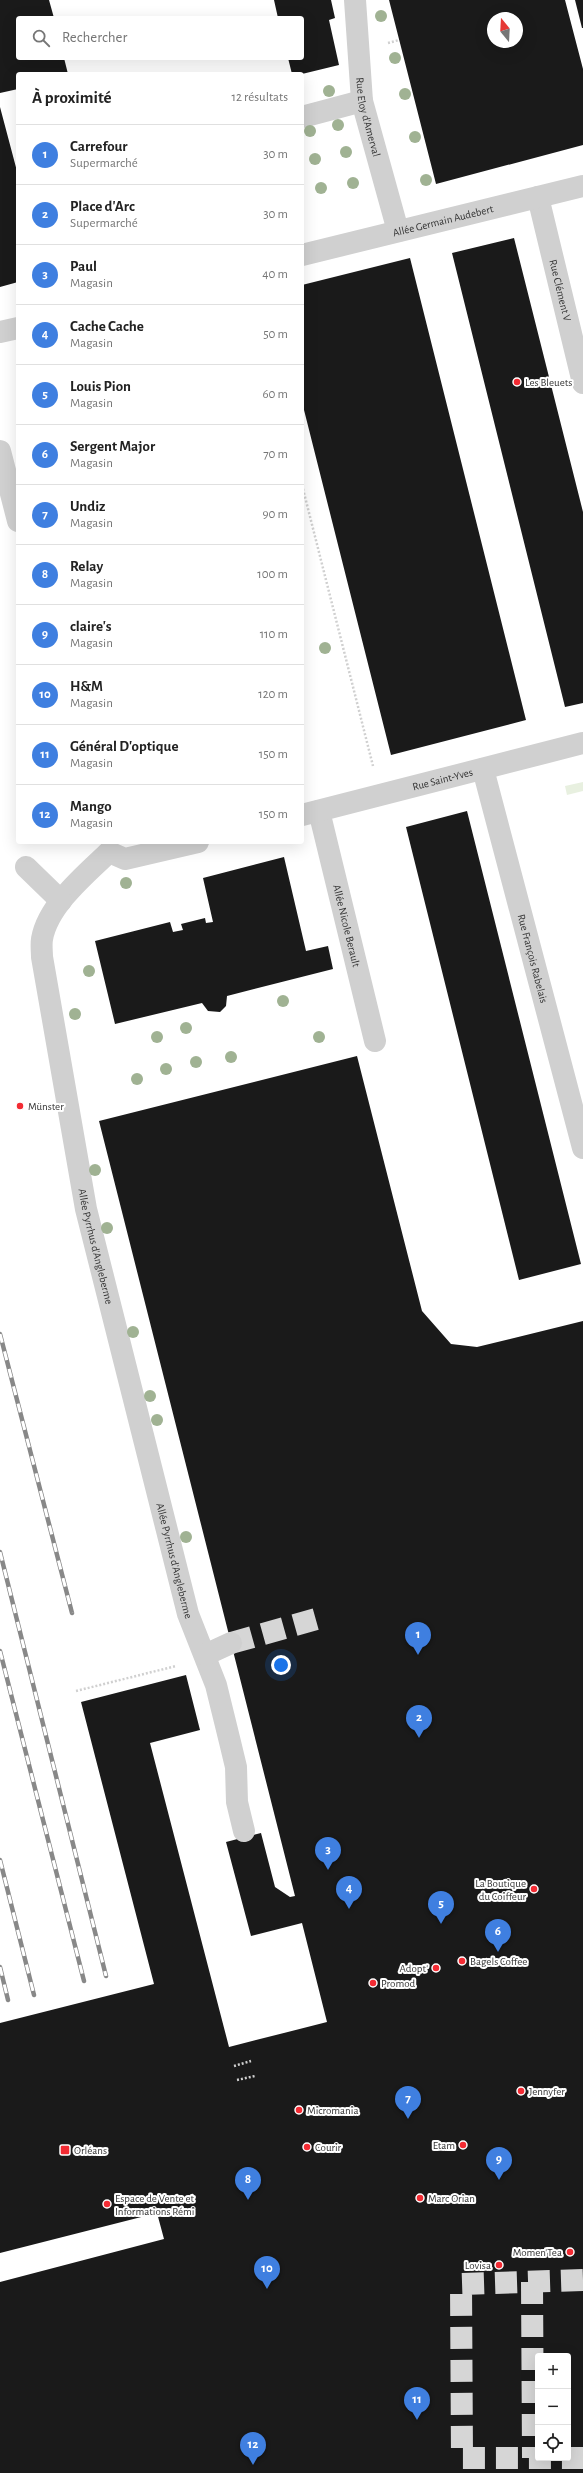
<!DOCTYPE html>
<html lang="fr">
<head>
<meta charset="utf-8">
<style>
  body { margin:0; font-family:"Alegreya Sans",sans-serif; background:#f6f6f6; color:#222 }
  .controls { position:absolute; right:12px; bottom:12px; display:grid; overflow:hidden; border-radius:4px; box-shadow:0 4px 16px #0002 }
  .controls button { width:36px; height:36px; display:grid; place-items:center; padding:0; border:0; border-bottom:1px solid #e0e0e0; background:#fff; color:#222; font:20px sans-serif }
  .compass { position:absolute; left:487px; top:12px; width:36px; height:36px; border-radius:50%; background:#fff; box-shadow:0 4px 16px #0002; rotate:342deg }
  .you { position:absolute; left:281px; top:1665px; width:14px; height:14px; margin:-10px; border:3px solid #fff; border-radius:50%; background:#1a73e8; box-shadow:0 0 0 6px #1a73e833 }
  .badge { display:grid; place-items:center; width:26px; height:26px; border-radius:50%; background:#0f766e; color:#fff; font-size:13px; font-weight:700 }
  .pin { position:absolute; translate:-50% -33px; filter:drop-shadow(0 1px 2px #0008) }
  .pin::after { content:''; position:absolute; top:21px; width:14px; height:12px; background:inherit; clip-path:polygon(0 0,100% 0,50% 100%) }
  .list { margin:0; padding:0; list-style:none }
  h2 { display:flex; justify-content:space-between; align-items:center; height:52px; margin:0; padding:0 16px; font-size:17px }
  h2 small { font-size:13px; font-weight:400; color:#767676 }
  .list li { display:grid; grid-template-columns:26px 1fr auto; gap:12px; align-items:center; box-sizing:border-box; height:60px; padding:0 16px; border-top:1px solid #e0e0e0 }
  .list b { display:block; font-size:15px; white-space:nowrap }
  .list p { margin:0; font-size:13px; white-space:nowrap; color:#767676 }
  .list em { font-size:13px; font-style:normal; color:#767676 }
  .icon { flex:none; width:22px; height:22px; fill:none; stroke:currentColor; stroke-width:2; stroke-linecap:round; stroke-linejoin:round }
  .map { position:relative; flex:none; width:583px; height:2473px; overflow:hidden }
  .search { position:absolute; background:#fff; box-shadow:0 4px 16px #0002; left:16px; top:16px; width:288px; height:44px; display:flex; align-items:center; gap:10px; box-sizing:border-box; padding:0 14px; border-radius:4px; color:#767676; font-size:15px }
  .panel { position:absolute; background:#fff; box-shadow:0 4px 16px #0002; left:16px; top:72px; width:288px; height:772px; border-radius:4px }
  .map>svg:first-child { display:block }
  .green { fill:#e8f0e0 }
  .building { fill:#1a1a1a; fill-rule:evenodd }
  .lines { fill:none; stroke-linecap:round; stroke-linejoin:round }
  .minor-tunnel { stroke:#d6d6d6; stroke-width:22; stroke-dasharray:22 11; stroke-linecap:butt }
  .path { stroke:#d0d0d0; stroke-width:2.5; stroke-dasharray:2 2; stroke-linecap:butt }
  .minor { stroke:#d0d0d0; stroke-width:22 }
  .rail-casing { stroke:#888; stroke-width:4.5 }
  .rail { stroke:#fff; stroke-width:3; stroke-dasharray:9; stroke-linecap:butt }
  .tree { fill:#a0b293 }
  .poi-dot { fill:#f32b33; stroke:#fff; stroke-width:1.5 }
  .labels { text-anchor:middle; stroke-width:4; stroke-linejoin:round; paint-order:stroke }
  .street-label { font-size:11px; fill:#333; stroke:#fff }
  .poi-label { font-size:11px; fill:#333; stroke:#fff; text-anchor:start }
</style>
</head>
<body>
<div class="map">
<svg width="583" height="2473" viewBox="0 0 583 2473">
  <rect width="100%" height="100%" fill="#fff"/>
  <!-- green -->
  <path class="green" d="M583,782V791L567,795L565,786Z"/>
  <!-- building -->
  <path class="building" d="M0,0H49L54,18H18V58H64L68,74H18V89L0,93Z
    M274,0H331L335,18L329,20L339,65L302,74H292L288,58H302V18H278Z
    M389,0H565L583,69V145L436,184ZM493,18H517V42H493Z
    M575,0H583V28H582Z
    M0,107L18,175V282L0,287Z
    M514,238L583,512V703L565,707L452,253Z
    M410,258L526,720L391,755L302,402V285Z
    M467,811L581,1264L519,1280L406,827Z
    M284,857L306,951L328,946L333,969L227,996L226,1006L220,1012L208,1011L202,1003L115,1024L95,941L170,922L173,932L183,930L181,924L205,918L206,923L213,922L203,878Z
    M357,1056L422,1311L451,1344L477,1347L583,1321V2473H0V2282L164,2239L157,2213L0,2253V2023L154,1984L81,1702L186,1675L200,1730L150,1743L229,2047L327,2022L302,1923L251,1936L226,1842L261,1833L275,1887L290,1897L295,1896L99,1121ZM538,2356H568V2458H538Z"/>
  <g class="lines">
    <!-- minor-tunnel -->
    <path class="minor-tunnel" d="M231,1643L320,1618
      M583,2280L461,2284L462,2458H583
      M532,2282L533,2458"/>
    <!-- path -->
    <path class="path" d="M388,43L399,40
      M302,485L373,766
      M76,1691L176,1666
      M234,2066L251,2061
      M237,2080L255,2076"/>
    <!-- minor -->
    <g class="minor">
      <path id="s1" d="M355,0L362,101L398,231"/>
      <path d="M302,117L362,101"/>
      <path id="s2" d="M538,197L583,383"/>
      <path id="s3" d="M302,255L583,186"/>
      <path d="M0,332L18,328"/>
      <path d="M0,451L18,521"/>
      <path id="s4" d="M483,769L583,1148"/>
      <path id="s5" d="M319,811L375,1041"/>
      <path id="s6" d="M302,815L583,743"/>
      <path id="s7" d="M109,852C86,874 48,905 42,939C41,945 42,952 42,957L86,1209L188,1614L216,1685L230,1742L236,1767L237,1802L244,1831"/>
      <path d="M109,852L125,859L198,842"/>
      <path d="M26,867L61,901"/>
      <path d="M205,1655L231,1643"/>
    </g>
    <!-- rail casing -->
    <g class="rail-casing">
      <path id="rail" d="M0,1334L72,1613
        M0,1552L106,1976
        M0,1651L84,1981
        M0,1860L34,1995
        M0,1967L8,2000"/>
    </g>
    <!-- rail -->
    <use href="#rail" class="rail"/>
  </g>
  <!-- trees -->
  <g class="tree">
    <circle cx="381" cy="16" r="6"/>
    <circle cx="395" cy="58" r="6"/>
    <circle cx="329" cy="91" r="6"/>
    <circle cx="405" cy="94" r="6"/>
    <circle cx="338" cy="125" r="6"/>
    <circle cx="310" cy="131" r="6"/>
    <circle cx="415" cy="137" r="6"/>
    <circle cx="346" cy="152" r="6"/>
    <circle cx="315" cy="159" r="6"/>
    <circle cx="426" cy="180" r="6"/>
    <circle cx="353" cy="183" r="6"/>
    <circle cx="321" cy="188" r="6"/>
    <circle cx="325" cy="648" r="6"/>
    <circle cx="126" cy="883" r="6"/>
    <circle cx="89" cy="971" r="6"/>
    <circle cx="283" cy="1001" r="6"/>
    <circle cx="75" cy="1014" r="6"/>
    <circle cx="186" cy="1028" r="6"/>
    <circle cx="157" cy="1037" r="6"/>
    <circle cx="319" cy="1037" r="6"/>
    <circle cx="231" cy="1057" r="6"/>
    <circle cx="196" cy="1062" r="6"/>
    <circle cx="166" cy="1069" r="6"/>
    <circle cx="137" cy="1079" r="6"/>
    <circle cx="95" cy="1170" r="6"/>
    <circle cx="107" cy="1228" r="6"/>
    <circle cx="133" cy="1332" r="6"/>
    <circle cx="150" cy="1396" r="6"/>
    <circle cx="157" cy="1420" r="6"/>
    <circle cx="186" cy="1537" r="6"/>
  </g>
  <!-- markers -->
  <g class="poi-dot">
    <circle cx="517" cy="382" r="4"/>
    <circle cx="20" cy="1106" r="4"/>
    <circle cx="534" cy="1889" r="4"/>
    <circle cx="462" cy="1961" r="4"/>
    <circle cx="436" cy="1968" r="4"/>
    <circle cx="373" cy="1983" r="4"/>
    <circle cx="521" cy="2091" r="4"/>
    <circle cx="299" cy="2110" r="4"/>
    <circle cx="463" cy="2145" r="4"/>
    <circle cx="307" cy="2147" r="4"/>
    <rect x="60" y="2145" width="10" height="10" rx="2"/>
    <circle cx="420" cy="2198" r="4"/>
    <circle cx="107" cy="2204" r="4"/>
    <circle cx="570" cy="2252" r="4"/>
    <circle cx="499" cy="2265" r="4"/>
  </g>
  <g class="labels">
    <!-- street labels -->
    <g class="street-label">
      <text dy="4" stroke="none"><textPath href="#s1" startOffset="118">Rue Eloy d'Amerval</textPath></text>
      <text dy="4" stroke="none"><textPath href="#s3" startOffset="145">Allée Germain Audebert</textPath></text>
      <text dy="4" stroke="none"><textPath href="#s2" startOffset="96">Rue Clément V</textPath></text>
      <text dy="4" stroke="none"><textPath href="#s6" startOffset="145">Rue Saint-Yves</textPath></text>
      <text dy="4" stroke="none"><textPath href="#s5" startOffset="118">Allée Nicole Berault</textPath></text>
      <text dy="4" stroke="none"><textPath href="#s4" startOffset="196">Rue François Rabelais</textPath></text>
      <text dy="4" stroke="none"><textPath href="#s7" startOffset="424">Allée Pyrrhus d'Angleberme</textPath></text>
      <text dy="4" stroke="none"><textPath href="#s7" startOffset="748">Allée Pyrrhus d'Angleberme</textPath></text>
    </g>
    <!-- poi labels -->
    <g class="poi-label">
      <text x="525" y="386">Les Bleuets</text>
      <text x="28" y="1110">Münster</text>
      <text x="526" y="1887" text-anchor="end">La Boutique<tspan x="526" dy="13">du Coiffeur</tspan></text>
      <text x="470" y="1965">Bagels Coffee</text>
      <text x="428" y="1972" text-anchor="end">Adopt'</text>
      <text x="381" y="1987">Promod</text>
      <text x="529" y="2095">Jennyfer</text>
      <text x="307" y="2114">Micromania</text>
      <text x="455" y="2149" text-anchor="end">Etam</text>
      <text x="315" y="2151">Courir</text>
      <text x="74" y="2154">Orléans</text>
      <text x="115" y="2202">Espace de Vente et<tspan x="115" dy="13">Informations Rémi</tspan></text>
      <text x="428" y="2202">Marc Orian</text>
      <text x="562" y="2256" text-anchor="end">Momen'Tea</text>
      <text x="491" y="2269" text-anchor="end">Lovisa</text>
    </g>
  </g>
</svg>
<div class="controls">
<button>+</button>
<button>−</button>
<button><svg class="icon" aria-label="locate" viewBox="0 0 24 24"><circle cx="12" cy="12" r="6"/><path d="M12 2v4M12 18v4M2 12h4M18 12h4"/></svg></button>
</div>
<svg class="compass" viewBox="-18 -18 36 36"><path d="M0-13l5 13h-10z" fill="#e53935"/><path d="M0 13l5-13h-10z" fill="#767676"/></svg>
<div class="you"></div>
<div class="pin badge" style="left:418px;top:1655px;background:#3f7fe0">1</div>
<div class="pin badge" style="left:419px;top:1738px;background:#3f7fe0">2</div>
<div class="pin badge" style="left:328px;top:1870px;background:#3f7fe0">3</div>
<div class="pin badge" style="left:349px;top:1909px;background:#3f7fe0">4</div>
<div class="pin badge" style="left:441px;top:1924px;background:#3f7fe0">5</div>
<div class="pin badge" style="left:498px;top:1952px;background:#3f7fe0">6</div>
<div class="pin badge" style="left:408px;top:2119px;background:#3f7fe0">7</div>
<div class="pin badge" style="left:248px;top:2200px;background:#3f7fe0">8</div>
<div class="pin badge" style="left:499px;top:2180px;background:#3f7fe0">9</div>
<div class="pin badge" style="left:267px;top:2289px;background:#3f7fe0">10</div>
<div class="pin badge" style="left:417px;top:2420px;background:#3f7fe0">11</div>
<div class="pin badge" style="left:253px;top:2465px;background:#3f7fe0">12</div>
<div class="search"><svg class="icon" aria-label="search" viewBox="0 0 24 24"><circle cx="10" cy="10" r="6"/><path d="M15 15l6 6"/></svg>Rechercher</div>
<section class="panel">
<h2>À proximité<small>12 résultats</small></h2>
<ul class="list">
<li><span class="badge" style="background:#3f7fe0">1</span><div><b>Carrefour</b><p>Supermarché</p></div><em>30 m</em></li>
<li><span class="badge" style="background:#3f7fe0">2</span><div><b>Place d'Arc</b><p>Supermarché</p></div><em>30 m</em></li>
<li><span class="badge" style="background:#3f7fe0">3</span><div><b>Paul</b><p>Magasin</p></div><em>40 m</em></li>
<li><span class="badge" style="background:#3f7fe0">4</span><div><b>Cache Cache</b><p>Magasin</p></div><em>50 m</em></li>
<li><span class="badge" style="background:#3f7fe0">5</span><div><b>Louis Pion</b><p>Magasin</p></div><em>60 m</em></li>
<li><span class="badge" style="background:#3f7fe0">6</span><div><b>Sergent Major</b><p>Magasin</p></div><em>70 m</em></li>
<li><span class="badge" style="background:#3f7fe0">7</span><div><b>Undiz</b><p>Magasin</p></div><em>90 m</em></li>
<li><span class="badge" style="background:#3f7fe0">8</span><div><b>Relay</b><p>Magasin</p></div><em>100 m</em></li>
<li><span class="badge" style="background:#3f7fe0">9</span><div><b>claire's</b><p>Magasin</p></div><em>110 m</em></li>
<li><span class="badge" style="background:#3f7fe0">10</span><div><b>H&amp;M</b><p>Magasin</p></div><em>120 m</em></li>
<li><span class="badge" style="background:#3f7fe0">11</span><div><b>Général D'optique</b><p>Magasin</p></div><em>150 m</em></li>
<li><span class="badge" style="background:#3f7fe0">12</span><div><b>Mango</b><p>Magasin</p></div><em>150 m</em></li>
</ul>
</section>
</div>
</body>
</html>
